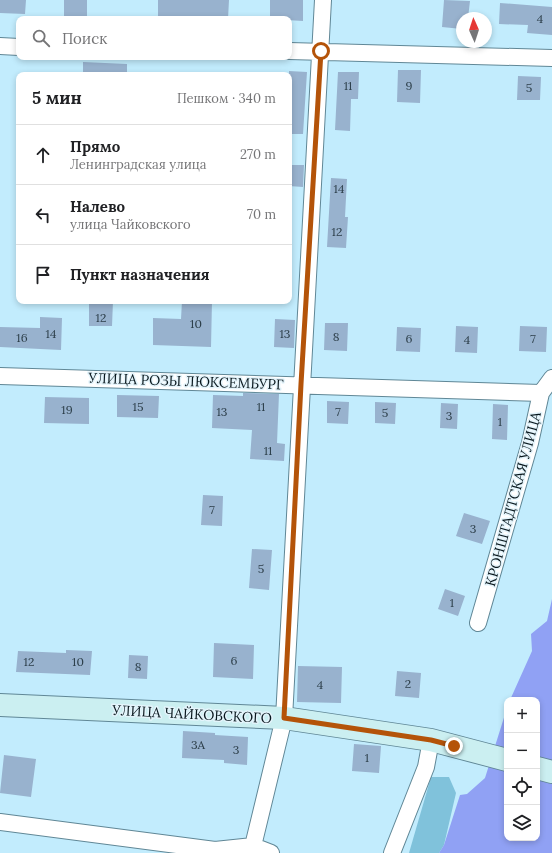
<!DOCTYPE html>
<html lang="ru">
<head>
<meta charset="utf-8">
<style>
  body { margin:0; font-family:Lora,serif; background:#f2f2f2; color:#202124 }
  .controls { position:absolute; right:12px; bottom:12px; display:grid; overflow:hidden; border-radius:8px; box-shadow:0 2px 6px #0003 }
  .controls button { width:36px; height:36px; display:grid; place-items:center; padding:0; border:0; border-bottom:1px solid #e0e0e0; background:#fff; color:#202124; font:20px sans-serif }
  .compass { position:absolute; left:456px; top:12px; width:36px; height:36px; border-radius:50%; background:#fff; box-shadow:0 2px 6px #0003; rotate:357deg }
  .stop { position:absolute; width:12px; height:12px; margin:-9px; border:3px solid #b45309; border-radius:50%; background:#fff }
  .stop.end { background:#b45309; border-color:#fff; box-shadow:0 1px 4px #0008 }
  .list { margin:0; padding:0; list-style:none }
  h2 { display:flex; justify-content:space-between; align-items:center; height:52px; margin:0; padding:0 16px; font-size:17px }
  h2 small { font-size:13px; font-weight:400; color:#757577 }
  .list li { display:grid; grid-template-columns:26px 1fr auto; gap:12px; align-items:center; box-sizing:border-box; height:60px; padding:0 16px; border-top:1px solid #e0e0e0 }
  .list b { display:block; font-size:15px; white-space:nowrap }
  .list p { margin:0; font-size:13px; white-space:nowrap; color:#757577 }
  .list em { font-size:13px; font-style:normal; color:#757577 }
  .icon { flex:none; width:22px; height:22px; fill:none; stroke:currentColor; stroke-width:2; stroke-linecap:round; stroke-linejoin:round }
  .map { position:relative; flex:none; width:552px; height:853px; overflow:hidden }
  .search { position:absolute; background:#fff; box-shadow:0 2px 6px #0003; left:16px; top:16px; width:276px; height:44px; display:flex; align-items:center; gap:10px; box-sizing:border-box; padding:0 14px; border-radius:8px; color:#757577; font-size:15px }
  .panel { position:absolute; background:#fff; box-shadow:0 2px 6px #0003; left:16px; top:72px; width:276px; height:232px; border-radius:8px }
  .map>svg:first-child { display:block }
  .green { fill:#80c2db }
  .water { fill:#90a1f4 }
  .building { fill:#98b2ce }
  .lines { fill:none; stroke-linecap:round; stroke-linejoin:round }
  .minor-casing { stroke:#608796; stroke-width:18 }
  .secondary-casing { stroke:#608796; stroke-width:24 }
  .minor { stroke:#fff; stroke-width:16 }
  .secondary { stroke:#cbeff1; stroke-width:22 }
  .route { stroke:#b45309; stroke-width:5 }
  .labels { text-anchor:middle; stroke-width:3; stroke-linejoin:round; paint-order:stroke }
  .number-label { font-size:12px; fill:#2c3e49 }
  .street-label { font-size:14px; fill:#08171d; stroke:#e4f4fb }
</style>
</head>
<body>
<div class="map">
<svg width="552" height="853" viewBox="0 0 552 853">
  <rect width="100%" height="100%" fill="#c2ecfd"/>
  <!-- green -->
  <path class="green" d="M431,777H449L456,793L444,845L439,853H409Z"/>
  <!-- water -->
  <path class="water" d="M552,599V853H439L444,845L460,795L467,794L485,778L507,708V838H537V700H510L532,651L531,634L547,621Z"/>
  <!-- building -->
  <path class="building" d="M0,0H26L25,14L0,13Z
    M64,0H87V19H64Z
    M158,0H229L228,19H158Z
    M270,0H303V21L270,19Z
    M444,0L470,1L468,18H462V29L442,27Z
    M500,3L552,7V35L527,33L528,25L499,24Z
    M83,62L127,64V75H83Z
    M398,70H421L420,103L397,102Z
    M289,71L307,72L303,134H289Z
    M338,72H359L358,99H351L350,131L335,130Z
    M518,76L541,77L540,100H517Z
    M289,165H304L303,187L289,186Z
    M331,178L347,179L345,217H348L346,248L327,247Z
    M89,301H113L112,326H89Z
    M182,301H212L211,347L153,345V318L181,319Z
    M40,317L62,318L61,350L0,347V327L40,328Z
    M275,319L295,320L294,348L274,347Z
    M325,323H348L347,351L324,350Z
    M456,326L478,327L477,353L455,352Z
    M520,326L547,327L546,352L519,351Z
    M397,327L421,328L420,352L396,351Z
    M243,393L279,394L277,443L285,444L284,461L250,459L252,430L212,428L213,395L243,396Z
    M117,395L159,396L158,418L117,417Z
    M45,397L89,398V424L44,423Z
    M327,401L349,402L348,424L327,423Z
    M375,402L396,403L395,424L375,423Z
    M441,403L458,404L457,429L440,428Z
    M493,404L508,405L507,440L492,439Z
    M203,495L223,496L222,526L201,525Z
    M464,513L490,521L482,544L456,536Z
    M252,549L272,550L269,590L249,588Z
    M445,589L465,596L458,616L438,609Z
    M214,643L254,645L253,679L213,677Z
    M66,650L92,651L90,675L16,672L18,651L66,653Z
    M129,655L148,656L147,679L128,678Z
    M298,666L342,667L341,703L297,702Z
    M397,671L421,673L419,698L395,696Z
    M183,731L215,733V735L248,737L247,765L224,763V760L182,758Z
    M354,744L381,746L379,773L352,771Z
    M4,755L36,759L31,797L0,793Z"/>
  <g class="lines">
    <!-- minor casing -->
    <g class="minor-casing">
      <path id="minor" d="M0,46L19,47
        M289,51L552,58
        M0,376L541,393
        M478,623L530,443L541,393L552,378
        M0,822L215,850L253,846L271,853
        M253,846L284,718L323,0
        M392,853L426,767L431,740"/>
    </g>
    <!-- secondary casing -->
    <g class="secondary-casing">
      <path id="secondary" d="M0,705L284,718L431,740L507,760
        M537,768L552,772"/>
    </g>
    <!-- minor -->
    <use href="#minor" class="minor"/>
    <!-- secondary -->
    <use href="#secondary" class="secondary"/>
  </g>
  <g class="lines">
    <!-- route -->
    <path class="route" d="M321,51L301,384L284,718L431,740L454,746"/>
  </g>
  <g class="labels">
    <!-- number labels -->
    <g class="number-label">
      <text x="540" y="23">4</text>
      <text x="348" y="90">11</text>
      <text x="409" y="90">9</text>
      <text x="529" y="92">5</text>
      <text x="339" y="193">14</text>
      <text x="337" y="236">12</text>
      <text x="101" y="322">12</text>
      <text x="196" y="328">10</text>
      <text x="51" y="338">14</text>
      <text x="285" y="338">13</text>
      <text x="336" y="341">8</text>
      <text x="22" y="342">16</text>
      <text x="409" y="343">6</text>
      <text x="533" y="343">7</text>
      <text x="467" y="344">4</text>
      <text x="138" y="411">15</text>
      <text x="261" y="411">11</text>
      <text x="67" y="414">19</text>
      <text x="222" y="416">13</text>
      <text x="338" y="416">7</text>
      <text x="385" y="417">5</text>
      <text x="449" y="420">3</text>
      <text x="500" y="426">1</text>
      <text x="268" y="455">11</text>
      <text x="212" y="514">7</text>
      <text x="473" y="533">3</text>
      <text x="261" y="573">5</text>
      <text x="452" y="607">1</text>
      <text x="234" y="665">6</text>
      <text x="29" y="666">12</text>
      <text x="78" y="666">10</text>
      <text x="138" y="671">8</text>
      <text x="408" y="688">2</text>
      <text x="320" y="689">4</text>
      <text x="198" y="749">3А</text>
      <text x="236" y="754">3</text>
      <text x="367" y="762">1</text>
    </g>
    <!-- street labels -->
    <g class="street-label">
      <text transform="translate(186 381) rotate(2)" y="5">УЛИЦА РОЗЫ ЛЮКСЕМБУРГ</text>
      <text transform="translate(513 499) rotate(-75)" y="5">КРОНШТАДТСКАЯ УЛИЦА</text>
      <text transform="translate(192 714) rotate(3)" y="5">УЛИЦА ЧАЙКОВСКОГО</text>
    </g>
  </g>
</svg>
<div class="controls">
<button>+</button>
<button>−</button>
<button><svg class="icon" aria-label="locate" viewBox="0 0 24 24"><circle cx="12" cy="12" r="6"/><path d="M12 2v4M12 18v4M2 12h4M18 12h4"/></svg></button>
<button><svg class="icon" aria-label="layers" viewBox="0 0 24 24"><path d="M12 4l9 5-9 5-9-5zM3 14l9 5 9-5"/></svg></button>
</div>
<svg class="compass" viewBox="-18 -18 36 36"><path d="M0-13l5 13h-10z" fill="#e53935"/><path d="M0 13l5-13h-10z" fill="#757577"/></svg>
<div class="stop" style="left:321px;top:51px"></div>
<div class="stop end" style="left:454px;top:746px"></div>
<div class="search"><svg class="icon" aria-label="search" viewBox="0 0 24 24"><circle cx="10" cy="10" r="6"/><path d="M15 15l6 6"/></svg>Поиск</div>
<section class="panel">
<h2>5 мин<small>Пешком · 340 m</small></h2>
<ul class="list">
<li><svg class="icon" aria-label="ahead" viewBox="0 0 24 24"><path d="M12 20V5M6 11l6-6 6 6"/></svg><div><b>Прямо</b><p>Ленинградская улица</p></div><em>270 m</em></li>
<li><svg class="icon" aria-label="left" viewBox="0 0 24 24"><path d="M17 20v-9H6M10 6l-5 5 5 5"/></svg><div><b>Налево</b><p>улица Чайковского</p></div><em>70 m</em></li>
<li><svg class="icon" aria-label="arrive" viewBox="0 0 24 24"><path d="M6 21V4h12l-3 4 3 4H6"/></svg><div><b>Пункт назначения</b></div></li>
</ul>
</section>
</div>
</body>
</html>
